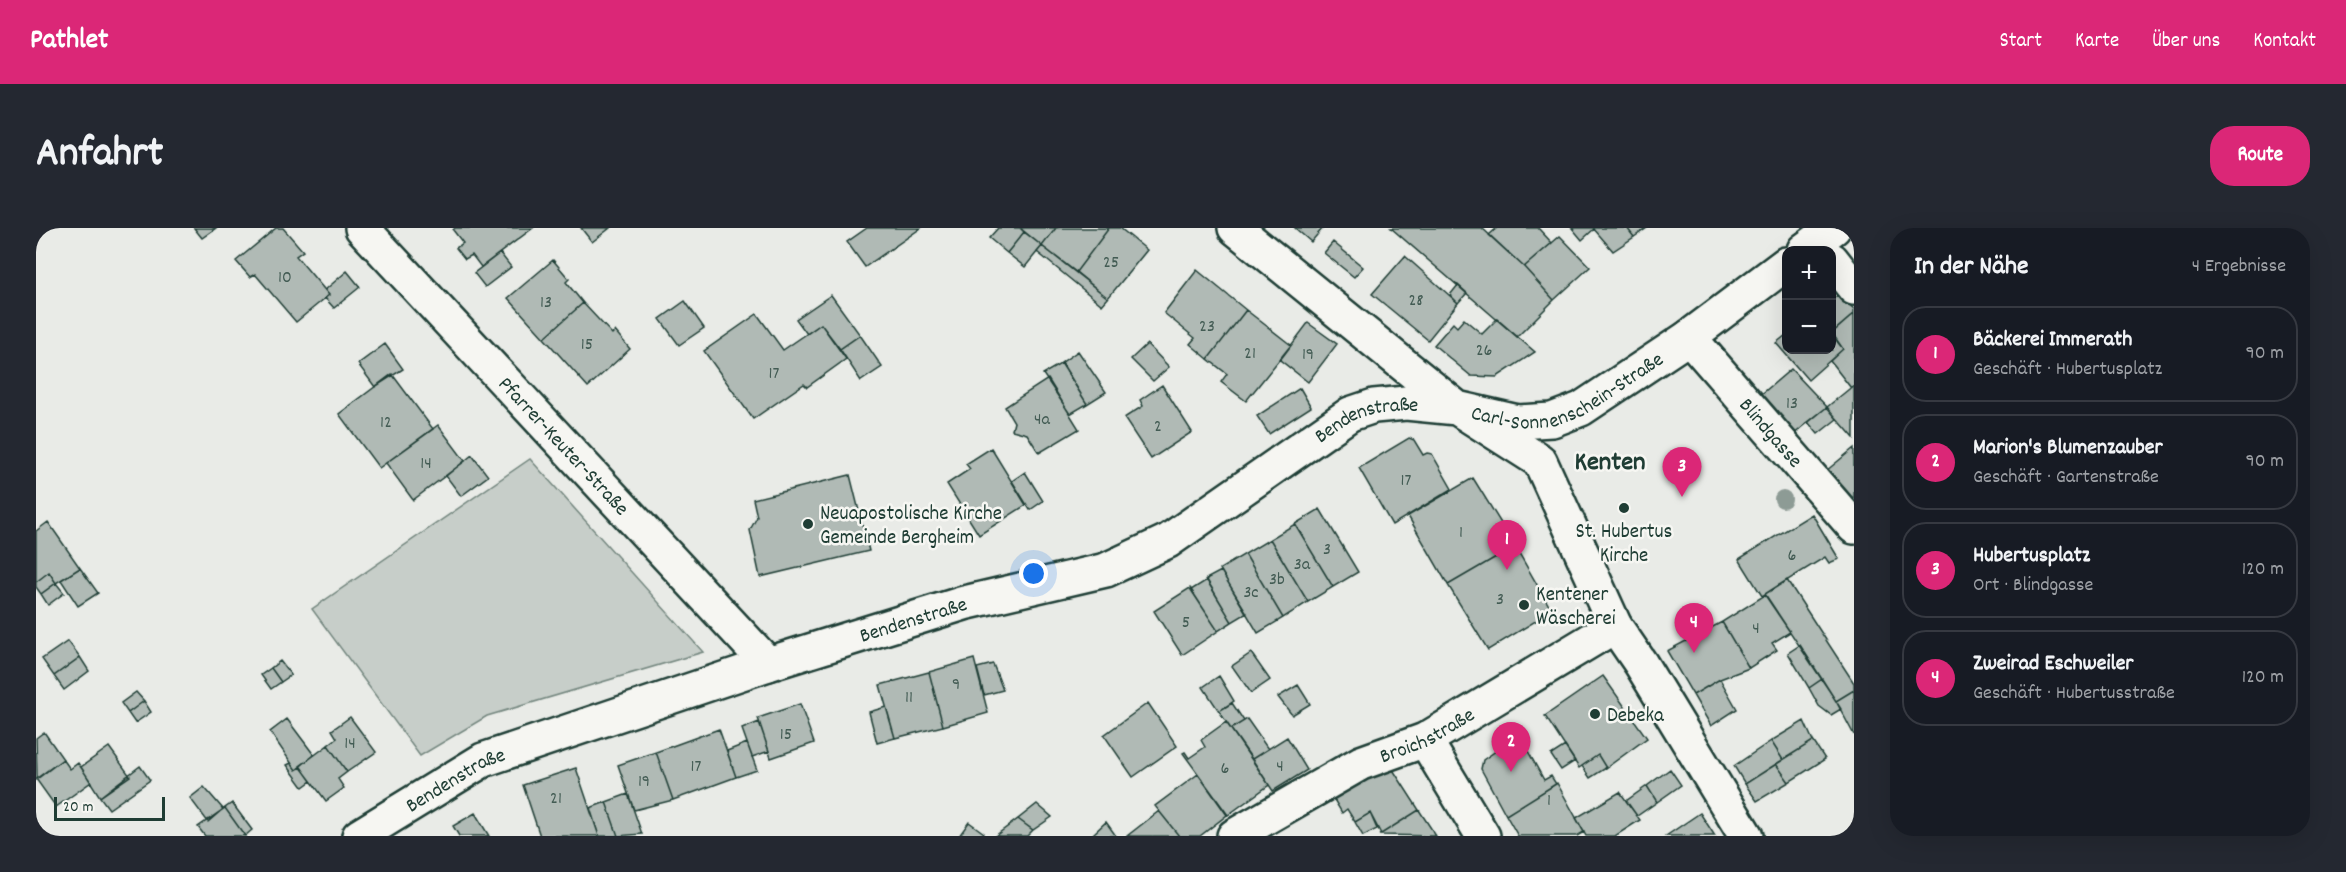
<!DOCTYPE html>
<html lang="de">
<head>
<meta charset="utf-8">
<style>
  body { margin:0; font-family:Dekko,sans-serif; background:#242831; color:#f1f3f6 }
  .controls { position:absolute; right:18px; top:18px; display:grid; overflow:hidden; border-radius:12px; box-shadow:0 6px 24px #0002 }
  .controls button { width:54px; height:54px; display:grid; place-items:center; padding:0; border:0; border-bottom:2px solid #363941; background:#171b24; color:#f1f3f6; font:30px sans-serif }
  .scale { position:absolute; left:18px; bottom:15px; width:111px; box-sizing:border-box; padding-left:6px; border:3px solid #1f3d34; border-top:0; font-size:16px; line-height:21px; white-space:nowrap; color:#1f3d34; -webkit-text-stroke:4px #f6f6f2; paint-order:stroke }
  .you { position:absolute; left:998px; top:346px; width:21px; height:21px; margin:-15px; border:4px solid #fff; border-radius:50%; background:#1a73e8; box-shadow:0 0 0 9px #1a73e833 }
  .badge { display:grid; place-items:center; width:39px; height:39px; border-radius:50%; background:#db2777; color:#fff; font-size:20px; font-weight:700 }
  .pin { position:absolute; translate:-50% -50px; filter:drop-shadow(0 2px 3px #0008) }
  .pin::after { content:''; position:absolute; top:32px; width:21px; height:18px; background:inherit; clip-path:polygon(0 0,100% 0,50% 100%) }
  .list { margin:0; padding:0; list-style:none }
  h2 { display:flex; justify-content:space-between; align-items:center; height:78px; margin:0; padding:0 24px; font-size:26px }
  h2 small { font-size:20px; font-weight:400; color:#9ea1a6 }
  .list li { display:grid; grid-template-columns:39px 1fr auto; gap:18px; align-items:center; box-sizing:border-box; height:96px; margin:0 12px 12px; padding:0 12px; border:2px solid #363941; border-radius:24px }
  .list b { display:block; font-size:22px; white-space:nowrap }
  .list p { margin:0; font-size:20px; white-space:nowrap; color:#9ea1a6 }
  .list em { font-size:20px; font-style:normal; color:#9ea1a6 }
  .map { position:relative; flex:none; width:1818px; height:608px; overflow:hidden; border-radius:24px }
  header { display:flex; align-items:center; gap:36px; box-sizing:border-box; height:84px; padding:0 30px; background:#db2777; color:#fff }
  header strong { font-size:28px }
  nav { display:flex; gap:33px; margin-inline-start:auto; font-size:21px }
  .intro { display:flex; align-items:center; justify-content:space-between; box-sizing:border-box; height:144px; padding:0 36px }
  h1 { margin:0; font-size:42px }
  .button { padding:15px 27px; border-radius:24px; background:#db2777; color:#fff; font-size:21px; font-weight:700 }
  main { display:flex; gap:36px; padding:0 36px }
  aside { flex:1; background:#171b24; border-radius:24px; box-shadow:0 6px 24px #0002 }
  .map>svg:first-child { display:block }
  .green { fill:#c7cec9; stroke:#73867e; stroke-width:1.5 }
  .building { fill:#b0bab5; stroke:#1f3d34; stroke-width:1.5 }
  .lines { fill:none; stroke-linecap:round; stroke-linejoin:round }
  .street-casing { stroke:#1f3d34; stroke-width:38 }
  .secondary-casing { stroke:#1f3d34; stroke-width:38 }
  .street { stroke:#f6f6f2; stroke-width:33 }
  .secondary { stroke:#f6f6f2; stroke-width:33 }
  .tree { fill:#8d9b95 }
  .poi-dot { fill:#1f3d34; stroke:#f6f6f2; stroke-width:2 }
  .labels { text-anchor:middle; stroke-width:5; stroke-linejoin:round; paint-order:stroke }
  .number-label { font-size:18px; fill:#435c54 }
  .street-label { font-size:21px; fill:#1f3d34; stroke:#f6f6f2 }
  .poi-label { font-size:21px; fill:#1f3d34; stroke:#f6f6f2; text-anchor:start }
  .district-label { font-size:27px; font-weight:bold; fill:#1f3d34; stroke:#f6f6f2 }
</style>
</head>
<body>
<header>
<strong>Pathlet</strong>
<nav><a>Start</a><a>Karte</a><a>Über uns</a><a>Kontakt</a></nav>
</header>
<div class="intro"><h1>Anfahrt</h1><a class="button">Route</a></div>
<main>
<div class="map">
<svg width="1818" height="608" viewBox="0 0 1818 608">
  <rect width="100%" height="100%" fill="#e9ebe7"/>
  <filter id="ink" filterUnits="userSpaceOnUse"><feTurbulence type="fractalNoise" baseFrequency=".0167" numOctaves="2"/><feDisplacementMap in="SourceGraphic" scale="12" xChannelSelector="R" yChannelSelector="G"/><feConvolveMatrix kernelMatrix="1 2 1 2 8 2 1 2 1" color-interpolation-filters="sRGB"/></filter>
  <g filter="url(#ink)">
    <!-- green -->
    <path class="green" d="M494,231L667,424L451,488L384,528L276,381Z"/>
    <!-- building -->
    <path class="building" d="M158,0H180L166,10Z
      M240,0H247L267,23L260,28L293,67L260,94L219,46L214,49L200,33Z
      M419,0H497L445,39L436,27L429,31L420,20L427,15L417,2Z
      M545,0H574L556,14Z
      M831,0H885L829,39L811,14Z
      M962,0H984L988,4L971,25L953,10Z
      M984,0H1020L1006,18Z
      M1020,0H1073L1040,44L1006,18Z
      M1073,0H1084L1111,22L1072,70L1040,44Z
      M1259,0H1287L1275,14Z
      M1355,0H1446L1488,39L1518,72L1481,109Z
      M1461,0H1502L1516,15L1488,39L1453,7Z
      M1536,0H1557L1558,1L1546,12Z
      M1557,0H1591L1598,9L1577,23Z
      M1591,0H1611L1598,9Z
      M988,4L1006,18L989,39L971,25Z
      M1524,8L1554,39L1518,72L1488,39Z
      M1297,14L1327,39L1318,49L1288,25Z
      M1006,18L1072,70L1066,77L1001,24Z
      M464,25L475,39L449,59L438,45Z
      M1369,28L1422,75L1392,112L1336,66Z
      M517,32L533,51L530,54L547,75L508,110L472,70Z
      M1161,42L1210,82L1172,131L1154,116L1159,110L1128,85Z
      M311,43L324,59L298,80L289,70L293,67L289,62Z
      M1422,57L1431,65L1422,75L1414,67Z
      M795,67L824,107L804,121L785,96L771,106L760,91Z
      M1802,67L1818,81V86L1796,105V72Z
      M649,73L668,100L643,117L624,91Z
      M547,75L576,106L579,103L594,121L552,159L508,110Z
      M1210,82L1255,117L1210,173L1185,154L1191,146L1172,131Z
      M721,86L747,122L785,96L810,131L771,159L768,156L717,191L668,123Z
      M1818,86V157L1815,160L1794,133L1807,121L1796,105Z
      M1428,91L1446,106L1461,91L1499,124L1461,149L1435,148L1398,117L1417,95L1421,99Z
      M1272,95L1301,116L1272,154L1244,132Z
      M824,107L846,139L825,153L804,121Z
      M1750,107V122H1796V107L1807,121L1772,152L1740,115Z
      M349,116L367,141L339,159L322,136Z
      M1111,116L1133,139L1117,153L1095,131Z
      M1042,123L1070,164L1051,176L1025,135Z
      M1026,135L1051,176L1034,186L1007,146Z
      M1755,141L1791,179L1757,207L1722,169Z
      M356,146L397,201L343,240L303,186Z
      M1012,151L1043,201L1003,225L991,206L976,202L978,194L969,179Z
      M1126,157L1156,204L1115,231L1088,190L1107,178L1104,172Z
      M1818,157V210L1791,179Z
      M1264,160L1275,179L1233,206L1221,188Z
      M1791,179L1801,191L1782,206L1772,194Z
      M402,197L429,233L377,272L350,235Z
      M1373,210L1378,212L1387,227L1391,225L1396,226L1416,261L1356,297L1323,240Z
      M955,220L990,277L943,307L911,256L934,241L930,236Z
      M1818,220V273L1790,243Z
      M436,227L452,248L425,268L410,248Z
      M989,244L1007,273L994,282L976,253Z
      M814,247L833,323L724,349L714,302L721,289L717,271Z
      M1437,250L1479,318L1412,357L1372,288Z
      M1284,281L1322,344L1297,359L1259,296Z
      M1776,286L1803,331L1793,335L1789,329L1726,368L1703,331Z
      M12,294L44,340L20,355L13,344L0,354V303Z
      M1259,296L1297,359L1272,374L1234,311Z
      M1234,311L1272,374L1247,390L1209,326Z
      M1479,318L1516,383L1452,422L1412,357Z
      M1209,326L1247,390L1222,405L1184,341Z
      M44,340L62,365L42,378L25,352Z
      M1185,343L1211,385L1196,394L1170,351Z
      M13,344L20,355L5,366L0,359V354Z
      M1171,352L1196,394L1182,403L1155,362Z
      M1751,352L1818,455V462L1800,473L1729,366Z
      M20,355L28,365L12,377L5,366Z
      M1154,360L1182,403L1146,427L1118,383Z
      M1729,367L1754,404L1736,415L1741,422L1713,440L1686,394Z
      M1686,394L1713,440L1684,451L1657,467L1631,423Z
      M32,413L44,429L18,448L6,431Z
      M1764,417L1786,451L1773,460L1752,425Z
      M1215,425L1234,452L1215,465L1196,438Z
      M44,429L53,443L28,462L18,448Z
      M938,431L952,485L907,498L893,444Z
      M244,433L255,447L245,454L235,440Z
      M957,436L967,462L948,467L941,440Z
      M235,440L245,454L235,461L225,447Z
      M893,444L907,498L859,510L844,457Z
      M1183,448L1198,473L1183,483L1167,459Z
      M1567,448L1611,510L1570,540L1562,527L1543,540L1509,488Z
      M1684,451L1701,481L1675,498L1657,467Z
      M1786,451L1805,481L1795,487L1783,478L1773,460Z
      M1262,457L1274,476L1256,487L1242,469Z
      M1818,462V507L1800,473Z
      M100,464L108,473L92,485L85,475Z
      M108,473L115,484L99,495L92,485Z
      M1112,475L1141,518L1097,549L1068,507Z
      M1196,475L1208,493L1195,501L1183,483Z
      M764,476L778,515L735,530L722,490Z
      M850,479L859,510L841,515L833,484Z
      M314,489L340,524L311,544L292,517L301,510L296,502Z
      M251,491L278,527L260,542L234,504Z
      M1211,491L1232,521L1216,531L1195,501Z
      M1768,493L1777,513L1747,532L1735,513Z
      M723,494L733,523L716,529L706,501Z
      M1190,494L1233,557L1192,587L1147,525L1149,524L1153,530L1169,519L1165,512Z
      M683,501L700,549L637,572L620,524Z
      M8,504L27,531L1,551L0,510Z
      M1483,507L1508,552L1515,548L1520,556L1470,587L1445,541L1447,532Z
      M1251,509L1271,542L1237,563L1216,531Z
      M1735,513L1747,532L1709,556L1698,538Z
      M1777,513L1789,531L1753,554L1740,536Z
      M711,515L721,542L700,549L691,523Z
      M292,517L311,544L302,551L308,560L290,573L264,538Z
      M1529,518L1539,533L1525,542L1515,527Z
      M73,519L94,548L64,569L45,539Z
      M620,524L637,572L598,582L582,537Z
      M1562,527L1570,540L1554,550L1546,538Z
      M27,531L34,541L42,535L55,554L20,579L0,551Z
      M255,535L260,542L265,539L275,553L267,559L251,537Z
      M1740,536L1753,554L1721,573L1709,556Z
      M1354,537L1383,582L1345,606L1334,585L1319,594L1311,581L1306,585L1297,570Z
      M104,538L114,552L73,581L64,569Z
      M540,540L563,608H504L487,557Z
      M1634,541L1645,557L1621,574L1611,558Z
      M1162,546L1191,587L1164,608H1143L1119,578Z
      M1521,555L1548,604L1541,608H1482L1470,587Z
      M1611,558L1621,574L1601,588L1590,573Z
      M168,559L187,581L172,594L154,570Z
      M1584,564L1604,592L1579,608H1550L1540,590Z
      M592,566L606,606L582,608L570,574Z
      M570,574L582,608H563L554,580Z
      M196,575L216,602L209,608L189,580Z
      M1001,576L1016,589L997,602L982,591Z
      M189,580L209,608H169L162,599Z
      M1383,582L1400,608L1343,607L1345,606Z
      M1123,583L1143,608H1091Z
      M439,585L453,608H423L417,598Z
      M1334,585L1341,601L1327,608L1319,594Z
      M1664,585L1679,608H1630Z
      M982,591L997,602L991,608H959Z
      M933,594L948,605L945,608H923Z
      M1070,594L1080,608H1059L1057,606Z"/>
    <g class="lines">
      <!-- street casing -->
      <g class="street-casing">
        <g id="street">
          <path id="s1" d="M326,0L732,436"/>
          <path d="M1796,32L1818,60"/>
          <path id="s2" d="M1653,109L1818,299"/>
          <path d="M1389,512L1447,608"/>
          <path id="s3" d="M323,608L447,532L732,436L928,375L1070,342L1132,313L1314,186L1338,178L1370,175L1421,180L1504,233L1579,398L1605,436L1710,608"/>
          <path id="s4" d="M1198,608L1325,535L1389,512L1579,398"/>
        </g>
      </g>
      <!-- secondary casing -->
      <g class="secondary-casing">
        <g id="secondary">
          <path id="s5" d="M1199,0L1421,180L1482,194L1516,192L1545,181L1653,109L1750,36"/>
          <path d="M1768,22L1798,0"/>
        </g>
      </g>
      <!-- street -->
      <use href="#street" class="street"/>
      <!-- secondary -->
      <use href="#secondary" class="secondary"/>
    </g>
    <!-- trees -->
    <circle class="tree" cx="1747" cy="271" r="9"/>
  </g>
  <!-- markers -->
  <g class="poi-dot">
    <circle cx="1588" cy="280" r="6"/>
    <circle cx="772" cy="296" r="6"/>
    <circle cx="1488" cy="377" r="6"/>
    <circle cx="1559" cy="486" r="6"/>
  </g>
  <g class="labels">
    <!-- number labels -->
    <g class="number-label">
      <text x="1075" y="39">25</text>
      <text x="249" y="54">10</text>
      <text x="1380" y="77">28</text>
      <text x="510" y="79">13</text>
      <text x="1171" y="103">23</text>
      <text x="551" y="121">15</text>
      <text x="1448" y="127">26</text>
      <text x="1214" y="130">21</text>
      <text x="1272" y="131">19</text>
      <text x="738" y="150">17</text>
      <text x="1756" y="180">13</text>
      <text x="1006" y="196">4a</text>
      <text x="350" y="199">12</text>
      <text x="1122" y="203">2</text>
      <text x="390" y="240">14</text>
      <text x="1370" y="257">17</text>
      <text x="1425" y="309">1</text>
      <text x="1291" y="326">3</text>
      <text x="1756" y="332">6</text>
      <text x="1266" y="341">3a</text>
      <text x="1241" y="356">3b</text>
      <text x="1215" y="369">3c</text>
      <text x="1464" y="376">3</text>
      <text x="1150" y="399">5</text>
      <text x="1720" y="405">4</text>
      <text x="920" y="461">9</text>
      <text x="873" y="474">11</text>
      <text x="750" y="511">15</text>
      <text x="314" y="520">14</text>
      <text x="660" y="543">17</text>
      <text x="1244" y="543">4</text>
      <text x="1189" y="545">6</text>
      <text x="608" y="558">19</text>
      <text x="520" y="575">21</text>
      <text x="1513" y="577">1</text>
    </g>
    <!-- street labels -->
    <g class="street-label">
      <text dy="7" stroke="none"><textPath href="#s5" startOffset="405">Carl-Sonnenschein-Straße</textPath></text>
      <text dy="7" stroke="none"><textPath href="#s3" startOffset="1102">Bendenstraße</textPath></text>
      <text dy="7" stroke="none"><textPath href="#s2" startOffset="126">Blindgasse</textPath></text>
      <text dy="7" stroke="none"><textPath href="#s1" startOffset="297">Pfarrer-Keuter-Straße</textPath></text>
      <text dy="7" stroke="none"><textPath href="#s3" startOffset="598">Bendenstraße</textPath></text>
      <text dy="7" stroke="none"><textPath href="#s4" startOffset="218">Broichstraße</textPath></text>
      <text dy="7" stroke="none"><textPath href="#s3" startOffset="112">Bendenstraße</textPath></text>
    </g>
    <!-- poi labels -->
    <g class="poi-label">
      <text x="784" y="291">Neuapostolische Kirche<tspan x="784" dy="24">Gemeinde Bergheim</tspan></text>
      <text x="1588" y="309" text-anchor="middle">St. Hubertus<tspan x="1588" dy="24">Kirche</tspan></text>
      <text x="1500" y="372">Kentener<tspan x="1500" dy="24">Wäscherei</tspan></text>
      <text x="1571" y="493">Debeka</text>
    </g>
    <!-- district labels -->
    <g class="district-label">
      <text x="1574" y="241">Kenten</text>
    </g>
  </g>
</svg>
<div class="controls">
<button>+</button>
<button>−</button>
</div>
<div class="scale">20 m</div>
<div class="you"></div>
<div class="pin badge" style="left:1471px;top:342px">1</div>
<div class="pin badge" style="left:1475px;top:544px">2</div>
<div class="pin badge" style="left:1646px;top:269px">3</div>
<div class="pin badge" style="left:1658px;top:425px">4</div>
</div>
<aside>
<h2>In der Nähe<small>4 Ergebnisse</small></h2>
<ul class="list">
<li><span class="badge">1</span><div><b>Bäckerei Immerath</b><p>Geschäft · Hubertusplatz</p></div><em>90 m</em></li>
<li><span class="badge">2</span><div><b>Marion's Blumenzauber</b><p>Geschäft · Gartenstraße</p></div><em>90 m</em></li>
<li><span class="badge">3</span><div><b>Hubertusplatz</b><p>Ort · Blindgasse</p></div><em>120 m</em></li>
<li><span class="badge">4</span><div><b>Zweirad Eschweiler</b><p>Geschäft · Hubertusstraße</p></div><em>120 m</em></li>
</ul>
</aside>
</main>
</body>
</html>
